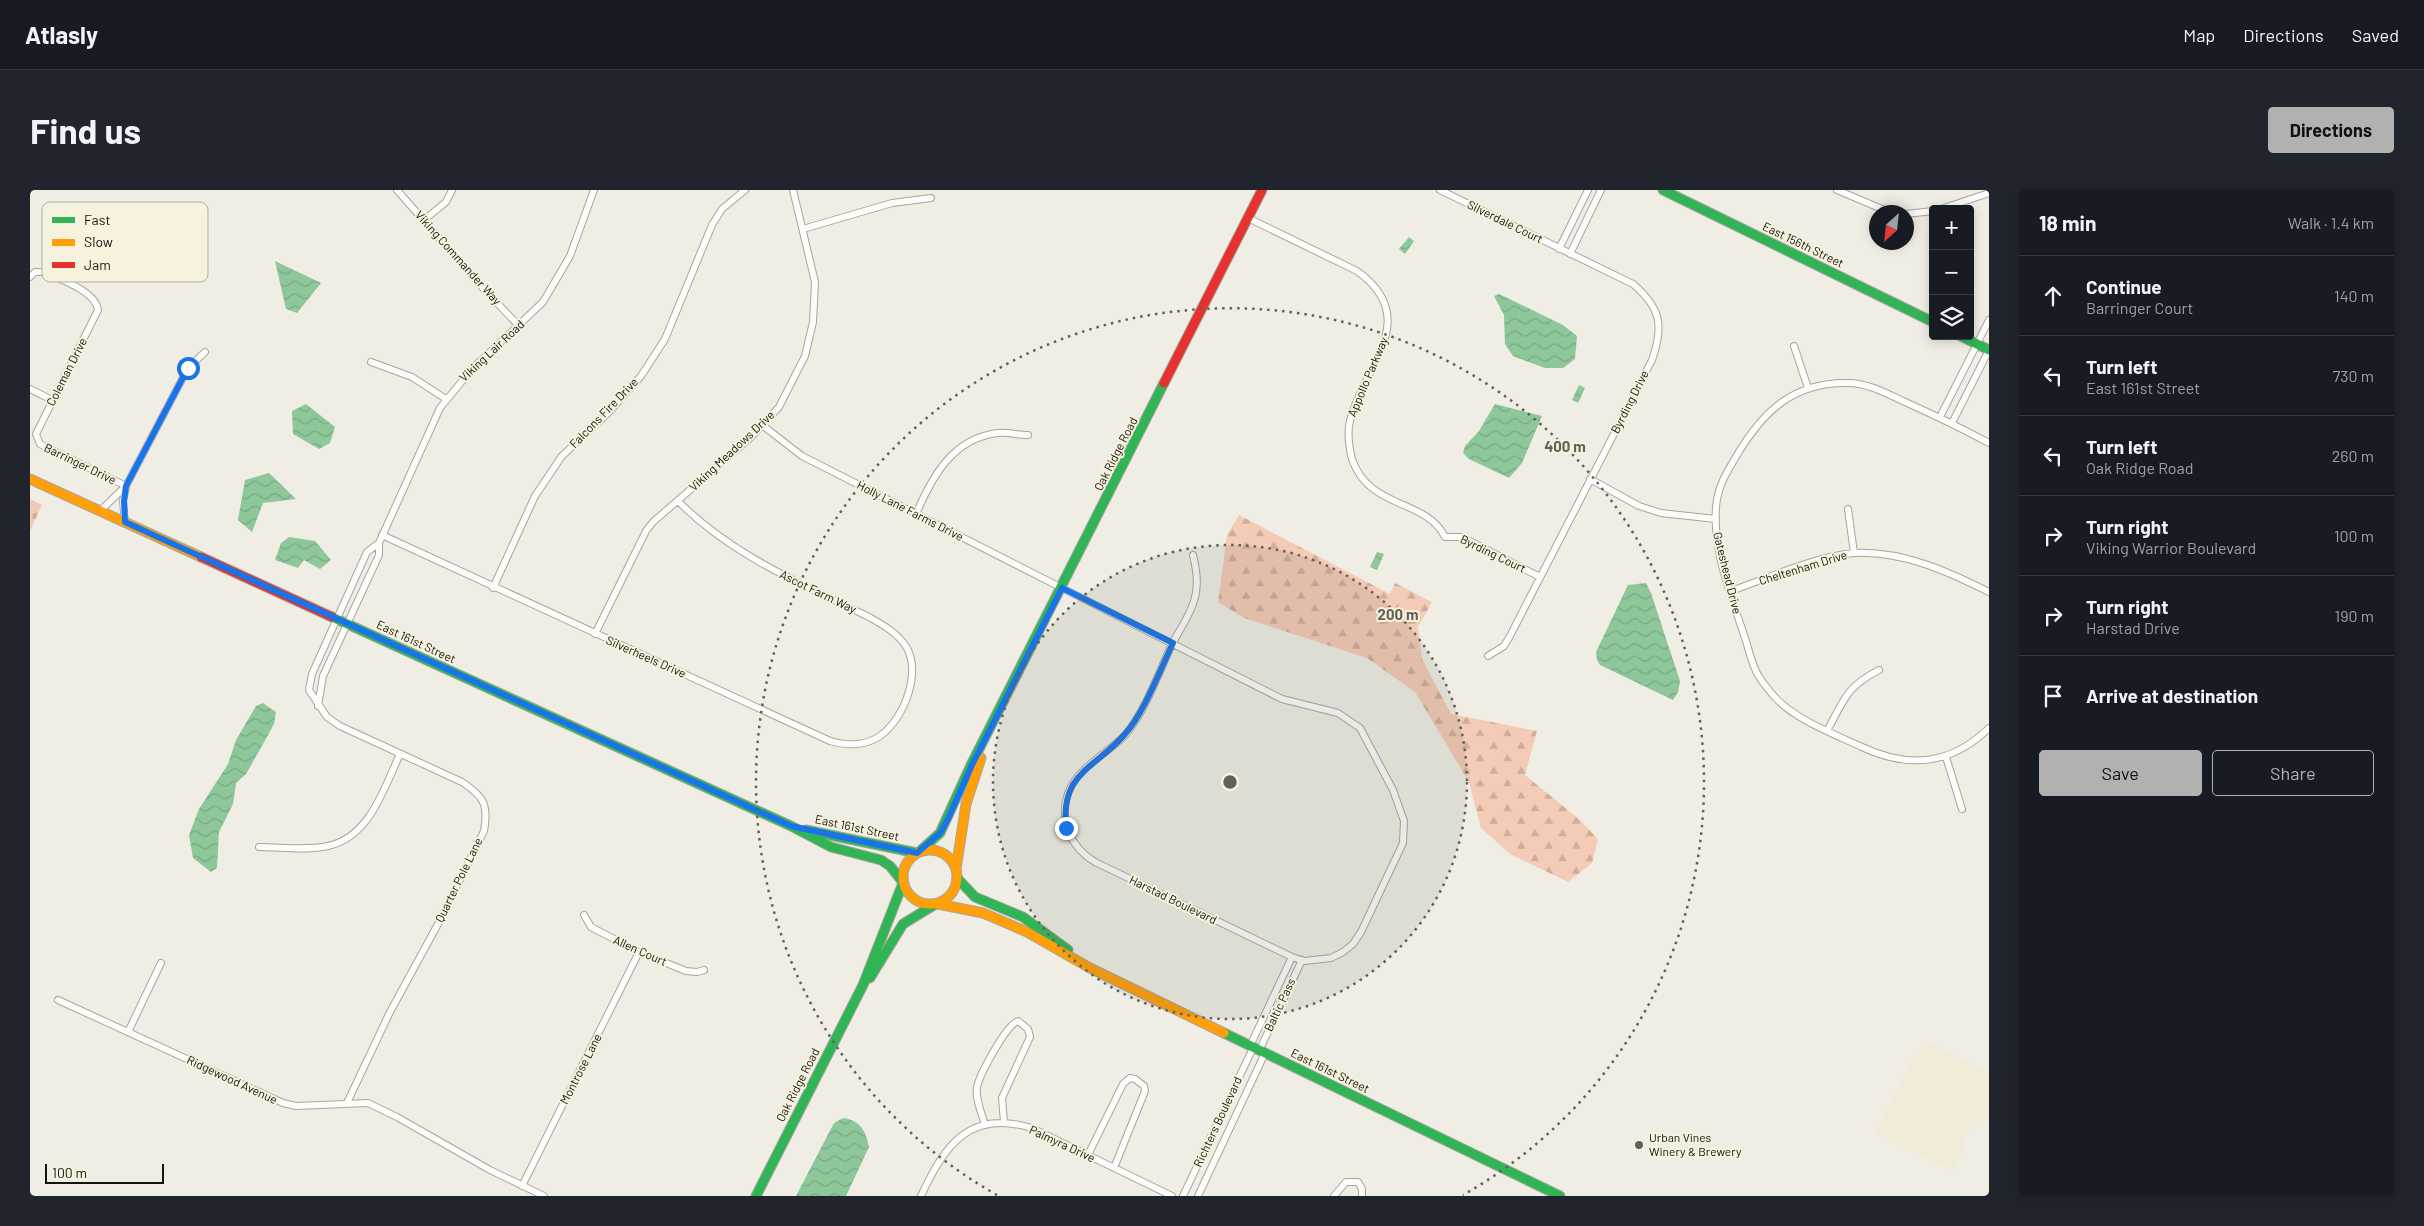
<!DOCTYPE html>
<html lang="en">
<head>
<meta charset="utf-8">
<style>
  body { margin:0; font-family:Barlow,sans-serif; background:#20242c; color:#f1f3f6 }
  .controls { position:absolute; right:15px; top:15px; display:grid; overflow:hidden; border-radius:5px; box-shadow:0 2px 12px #0003 }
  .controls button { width:45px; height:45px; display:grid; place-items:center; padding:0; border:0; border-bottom:1px solid #363941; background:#171b24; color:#f1f3f6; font:25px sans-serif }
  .compass { position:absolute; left:1839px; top:15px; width:45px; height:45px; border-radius:50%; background:#171b24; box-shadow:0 2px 12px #0003; rotate:207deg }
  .scale { position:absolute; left:15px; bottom:12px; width:119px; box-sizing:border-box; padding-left:5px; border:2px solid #16140d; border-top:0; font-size:14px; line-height:18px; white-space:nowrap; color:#16140d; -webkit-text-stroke:4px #f6f2de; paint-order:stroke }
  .stop { position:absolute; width:15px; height:15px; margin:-11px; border:4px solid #1a73e8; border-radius:50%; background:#fff }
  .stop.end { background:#1a73e8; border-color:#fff; box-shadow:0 1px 5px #0008 }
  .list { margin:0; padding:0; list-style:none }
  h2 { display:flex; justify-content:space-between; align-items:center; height:65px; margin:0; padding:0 20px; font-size:21px }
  h2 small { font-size:16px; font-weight:400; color:#9ea1a6 }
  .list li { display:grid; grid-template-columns:32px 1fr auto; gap:15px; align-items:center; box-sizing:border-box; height:80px; padding:0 20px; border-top:1px solid #363941 }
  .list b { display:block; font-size:19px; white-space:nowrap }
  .list p { margin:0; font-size:16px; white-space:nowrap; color:#9ea1a6 }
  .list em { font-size:16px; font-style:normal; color:#9ea1a6 }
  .actions { display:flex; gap:10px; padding:15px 20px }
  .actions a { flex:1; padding:11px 0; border:1px solid #b1b1af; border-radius:5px; text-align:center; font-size:18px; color:#b1b1af }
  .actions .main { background:#b1b1af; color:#111 }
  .icon { flex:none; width:28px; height:28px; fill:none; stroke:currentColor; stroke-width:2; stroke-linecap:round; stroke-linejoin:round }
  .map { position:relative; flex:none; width:1959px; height:1006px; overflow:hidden; border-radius:5px }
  header { display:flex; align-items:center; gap:30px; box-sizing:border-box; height:70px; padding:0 25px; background:#171b24; border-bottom:1px solid #363941 }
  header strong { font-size:24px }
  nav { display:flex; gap:28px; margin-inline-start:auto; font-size:18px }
  .intro { display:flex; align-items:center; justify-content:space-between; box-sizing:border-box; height:120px; padding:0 30px }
  h1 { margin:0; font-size:35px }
  .button { padding:12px 22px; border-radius:5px; background:#b1b1af; color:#111; font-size:18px; font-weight:700 }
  main { display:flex; gap:30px; padding:0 30px }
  aside { flex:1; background:#171b24; border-radius:5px; box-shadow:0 2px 12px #0003 }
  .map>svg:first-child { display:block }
  .built { fill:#f0ecd8 }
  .forest { fill:url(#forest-firs) }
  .cemetery { fill:url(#cemetery-stones) }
  .water { fill:url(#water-waves) }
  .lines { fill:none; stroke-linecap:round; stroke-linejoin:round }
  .street-casing { stroke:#a7a59e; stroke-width:8 }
  .fast-casing { stroke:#a7a59e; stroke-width:11 }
  .slow-casing { stroke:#a7a59e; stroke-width:11 }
  .jam-casing { stroke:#a7a59e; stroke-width:11 }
  .street { stroke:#fdfcfb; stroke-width:6 }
  .fast { stroke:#30b455; stroke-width:9 }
  .slow { stroke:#ff9f0a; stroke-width:9 }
  .jam { stroke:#e5322d; stroke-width:9 }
  .route { stroke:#1a73e8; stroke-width:6 }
  .ring { fill:none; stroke:#626058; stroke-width:2.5; stroke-dasharray:2.5 5 }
  .poi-dot { fill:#626058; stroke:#f6f2de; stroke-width:2 }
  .labels { text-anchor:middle; stroke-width:4; stroke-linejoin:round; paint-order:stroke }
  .street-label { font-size:12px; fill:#16140d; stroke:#f6f2de }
  .poi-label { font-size:12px; fill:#16140d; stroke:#f6f2de; text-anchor:start }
  .key { fill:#f6f2de; stroke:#b3af9f; stroke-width:1 }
  .key-label { font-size:14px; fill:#16140d }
  .centre { fill:#626058; stroke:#f6f2de; stroke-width:2.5 }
  .ring-label { font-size:15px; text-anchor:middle; font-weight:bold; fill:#626058; stroke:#f6f2de; stroke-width:4; stroke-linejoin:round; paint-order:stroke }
</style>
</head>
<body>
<header>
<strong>Atlasly</strong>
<nav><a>Map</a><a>Directions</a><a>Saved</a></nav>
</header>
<div class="intro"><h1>Find us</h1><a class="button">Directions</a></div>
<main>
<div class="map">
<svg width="1959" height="1006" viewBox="0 0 1959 1006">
  <defs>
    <pattern id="forest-firs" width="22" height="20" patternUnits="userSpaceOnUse" patternTransform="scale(1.25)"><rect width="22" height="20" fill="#f4cbb6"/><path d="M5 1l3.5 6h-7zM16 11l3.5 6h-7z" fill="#d0ad9b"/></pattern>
    <pattern id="cemetery-stones" width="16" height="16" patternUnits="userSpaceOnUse" patternTransform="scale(1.25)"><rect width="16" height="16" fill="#f1cbb8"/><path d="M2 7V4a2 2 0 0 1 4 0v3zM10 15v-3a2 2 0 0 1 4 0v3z" fill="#cead9d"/></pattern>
    <pattern id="water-waves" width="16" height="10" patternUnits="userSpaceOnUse" patternTransform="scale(1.25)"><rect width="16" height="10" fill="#8dc79a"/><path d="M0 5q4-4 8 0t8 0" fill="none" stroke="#79aa84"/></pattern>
  </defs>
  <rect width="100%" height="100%" fill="#f0eee4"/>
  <!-- built -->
  <path class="built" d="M1898,853L1959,883V927L1950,929L1939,937L1925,982L1845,943L1880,874L1887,862Z"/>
  <!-- forest -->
  <path class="forest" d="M1209,325L1360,404L1365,393L1402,412L1388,437L1392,469L1421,524L1507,541L1495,585L1550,630L1568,649L1562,673L1538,692L1480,664L1451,638L1439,592L1385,502L1337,468L1214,428L1188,412L1197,345Z"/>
  <!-- cemetery -->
  <path class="cemetery" d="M0,309L12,315L0,341Z"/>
  <!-- water -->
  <path class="water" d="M1379,47L1384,51L1375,64L1369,59Z
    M245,71L291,93L267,123L256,119Z
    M1469,104L1533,135L1547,146L1545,169L1533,178H1515L1483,166L1475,154L1474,125L1464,106Z
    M1549,195L1555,198L1548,213L1542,210Z
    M276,214L305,237L300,253L289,259L263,244L262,221Z
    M1465,214L1512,226L1492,273L1479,288L1439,269L1433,263L1435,256L1449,241Z
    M239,283L266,309L233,313L222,342L208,330L215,290Z
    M259,347L285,351L301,370L290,379L274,370L268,378L245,370L251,353Z
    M1347,362L1354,364L1347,380L1340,377Z
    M1616,393L1621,403L1650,491L1648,502L1643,510L1570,475L1567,470L1566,462L1598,395Z
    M233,513L246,522L244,534L232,556L216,584L206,593L203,614L189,642L187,678L181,682L163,668L159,645L169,619L198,574L206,550L226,516Z
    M813,928C830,930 836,941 839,957L816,1006H766L804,933Z"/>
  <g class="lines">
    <!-- street casing -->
    <g class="street-casing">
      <path id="street" d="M367,0L450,95L489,136
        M1410,0L1603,94C1631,118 1634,136 1622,170L1480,446L1474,456L1458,466
        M1807,0L1859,22
        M1911,19L1959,3
        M1876,24L1903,21
        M1218,28L1327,81C1394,129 1332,178 1320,231C1317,243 1319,257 1322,269C1339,320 1396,308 1415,347H1432L1510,387
        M394,30L416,12L422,0
        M773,39L862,13L901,8
        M1529,59L1558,0
        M1540,64L1571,0
        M0,87L5,82H14C29,89 66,101 68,120L6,244L10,254L96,296
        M1764,156L1778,198
        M341,172L382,187L416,209
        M0,199L22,210
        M1910,227L1959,130
        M1922,233L1959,160
        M732,235L772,266L1032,398L1252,509L1308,523L1330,538L1363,600L1374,631L1373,653L1331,742L1323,754L1313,762L1301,768L1274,771L1262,767L1065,672C1040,657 1028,629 1039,601C1049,577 1078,563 1095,545C1115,522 1129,482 1142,454C1149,441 1158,428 1163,414C1169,397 1167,382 1163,365
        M1959,253C1931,238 1902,224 1873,211C1856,203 1839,194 1820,193C1765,191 1734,220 1707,265C1699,279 1690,292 1687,309C1680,355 1701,405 1715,448C1719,460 1722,475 1728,485C1732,492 1738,499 1743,505C1763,529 1804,544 1832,557C1879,579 1921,575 1959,538
        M1560,289L1609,316L1631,323L1686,329
        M1818,319L1824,363
        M70,321L96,296L158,178L175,162
        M886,324C902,287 922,249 967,243C977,242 988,245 998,245
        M95,333L93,311L96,297
        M352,345L800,551C814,555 831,556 845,549C872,535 892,485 877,458C868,443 853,435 839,427C772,394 701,365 648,311
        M463,398L505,306L532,266L579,222L611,186L635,149L682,35L692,19L715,0
        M1701,401C1735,389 1790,365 1825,363C1873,361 1917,381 1959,402
        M565,444L616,341L623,332L721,247L749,217L775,166L783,132L785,92L763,0
        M288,516L293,486L349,365V353L410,218L442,179L513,112L540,66L564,0
        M1797,541C1814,510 1816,497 1849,480
        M1916,567L1932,619
        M229,657C251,657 276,661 298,656C340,647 354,598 370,564
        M554,725L561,737L609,762L656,781L667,782L674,780
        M28,810L253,913L266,916L338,913L367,927L460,980L514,1006
        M98,842L131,773
        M1220,856L1262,767
        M1229,861L1272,770
        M317,913L360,822L408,734L454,641C459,614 453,606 432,592L310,536L297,527L279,500L282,484L337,362L349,353
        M955,935C952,924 945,909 947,897C950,884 976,835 988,831L998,839L1000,847L972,908L974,932
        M1058,965L1093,894L1100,888L1105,889L1114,896L1115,901L1084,978
        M492,996L609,762
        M891,1006C915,955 939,919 1002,938L1142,1006
        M1153,1006L1223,858
        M1168,1006L1235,863
        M1304,1006L1316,992H1328L1332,999V1006"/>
    </g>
    <!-- fast casing -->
    <g class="fast-casing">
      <path id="fast" d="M1633,0L1903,132
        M1931,146L1959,160
        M302,427L761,636L801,657L851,670L860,676L872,691
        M776,640L887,663
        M890,661L910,643L941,575L1134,193
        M927,688L945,707L993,727L1038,760
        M840,788L873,734L904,715
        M1194,843L1530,1006
        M726,1006L833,795L873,693"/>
    </g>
    <!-- slow casing -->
    <g class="slow-casing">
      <path id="slow" d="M0,289L171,367
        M873 687a27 27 0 1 1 54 0a27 27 0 1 1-54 0Z
        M926,679L936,614L951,568
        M908,714L953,723L997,742L1060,778L1194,843"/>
    </g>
    <!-- jam casing -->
    <g class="jam-casing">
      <path id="jam" d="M1134,193L1232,0
        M171,367L302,427"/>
    </g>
    <!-- street -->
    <use href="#street" class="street"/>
    <!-- fast -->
    <use href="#fast" class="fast"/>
    <!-- slow -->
    <use href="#slow" class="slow"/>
    <!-- jam -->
    <use href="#jam" class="jam"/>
  </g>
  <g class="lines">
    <!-- route -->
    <path class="route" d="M158,178L96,296L94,311L95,332L761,636L887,663L910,643L918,629L942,575L1032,398L1143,453C1130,480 1114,523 1095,544C1065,579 1030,582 1036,638"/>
  </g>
  <!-- distance rings -->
  <circle cx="1200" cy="592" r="237" fill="#626058" fill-opacity=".12"/>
  <g class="ring">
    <circle cx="1200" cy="592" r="237"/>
    <path d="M967 1005A474 474 0 1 1 1433 1005"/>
  </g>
  <!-- markers -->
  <circle class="poi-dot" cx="1609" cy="955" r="5"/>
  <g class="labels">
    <!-- street labels -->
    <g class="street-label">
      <text transform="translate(1475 32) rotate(26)" y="4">Silverdale Court</text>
      <text transform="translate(1773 55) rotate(26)" y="4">East 156th Street</text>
      <text transform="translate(428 68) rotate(48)" y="4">Viking Commander Way</text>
      <text transform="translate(462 161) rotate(-43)" y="4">Viking Lair Road</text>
      <text transform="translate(37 182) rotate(-63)" y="4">Coleman Drive</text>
      <text transform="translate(1338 187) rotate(-67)" y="4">Appollo Parkway</text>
      <text transform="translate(1600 212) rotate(-63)" y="4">Byrding Drive</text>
      <text transform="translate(574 223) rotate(-46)" y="4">Falcons Fire Drive</text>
      <text transform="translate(702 261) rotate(-43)" y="4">Viking Meadows Drive</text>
      <text transform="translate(1086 264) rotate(-63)" y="4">Oak Ridge Road</text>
      <text transform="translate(50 274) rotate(26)" y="4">Barringer Drive</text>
      <text transform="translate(880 321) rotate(27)" y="4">Holly Lane Farms Drive</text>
      <text transform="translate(1463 364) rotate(26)" y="4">Byrding Court</text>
      <text transform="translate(1773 378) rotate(-17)" y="4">Cheltenham Drive</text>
      <text transform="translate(1697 383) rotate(76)" y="4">Gateshead Drive</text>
      <text transform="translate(788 402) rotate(26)" y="4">Ascot Farm Way</text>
      <text transform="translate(386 452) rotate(25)" y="4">East 161st Street</text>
      <text transform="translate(616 467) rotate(24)" y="4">Silverheels Drive</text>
      <text transform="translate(827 638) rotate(12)" y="4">East 161st Street</text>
      <text transform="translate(429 690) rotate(-64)" y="4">Quarter Pole Lane</text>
      <text transform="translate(1143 710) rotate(26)" y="4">Harstad Boulevard</text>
      <text transform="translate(610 761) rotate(24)" y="4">Allen Court</text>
      <text transform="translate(1250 815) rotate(-65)" y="4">Baltic Pass</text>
      <text transform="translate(551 879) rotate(-63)" y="4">Montrose Lane</text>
      <text transform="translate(1300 881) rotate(26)" y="4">East 161st Street</text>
      <text transform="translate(202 890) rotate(25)" y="4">Ridgewood Avenue</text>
      <text transform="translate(768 895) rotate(-63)" y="4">Oak Ridge Road</text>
      <text transform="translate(1188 932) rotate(-65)" y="4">Richters Boulevard</text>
      <text transform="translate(1032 954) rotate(25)" y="4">Palmyra Drive</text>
    </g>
    <!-- poi labels -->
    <g class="poi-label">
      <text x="1619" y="952">Urban Vines<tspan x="1619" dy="14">Winery &amp; Brewery</tspan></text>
    </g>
  </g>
  <!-- legend -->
  <rect x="12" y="12" width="166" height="80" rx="8" class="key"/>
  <rect x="22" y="27" width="23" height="6" fill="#30b455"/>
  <rect x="22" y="49" width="23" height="7" fill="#ff9f0a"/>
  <rect x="22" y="72" width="23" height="6" fill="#e5322d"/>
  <g class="key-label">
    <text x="54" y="35">Fast</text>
    <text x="54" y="57">Slow</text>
    <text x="54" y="80">Jam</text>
  </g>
  <circle cx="1200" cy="592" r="8" class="centre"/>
  <g class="ring-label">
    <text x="1535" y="262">400 m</text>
    <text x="1368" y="430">200 m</text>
  </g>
</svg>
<div class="controls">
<button>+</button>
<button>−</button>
<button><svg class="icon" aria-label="layers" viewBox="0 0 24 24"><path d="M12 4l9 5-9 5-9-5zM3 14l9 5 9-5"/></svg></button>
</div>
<svg class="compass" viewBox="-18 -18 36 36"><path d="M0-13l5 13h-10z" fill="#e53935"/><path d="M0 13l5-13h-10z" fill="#9ea1a6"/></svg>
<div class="scale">100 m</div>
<div class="stop" style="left:158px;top:178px"></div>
<div class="stop end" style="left:1036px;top:638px"></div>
</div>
<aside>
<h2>18 min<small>Walk · 1.4 km</small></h2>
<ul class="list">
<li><svg class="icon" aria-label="ahead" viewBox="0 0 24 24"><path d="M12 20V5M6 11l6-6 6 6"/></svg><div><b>Continue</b><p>Barringer Court</p></div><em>140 m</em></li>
<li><svg class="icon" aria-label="left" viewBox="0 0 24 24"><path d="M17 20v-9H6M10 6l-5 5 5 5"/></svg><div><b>Turn left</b><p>East 161st Street</p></div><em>730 m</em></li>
<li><svg class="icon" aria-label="left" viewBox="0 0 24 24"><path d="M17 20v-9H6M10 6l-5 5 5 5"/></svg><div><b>Turn left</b><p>Oak Ridge Road</p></div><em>260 m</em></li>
<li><svg class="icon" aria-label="right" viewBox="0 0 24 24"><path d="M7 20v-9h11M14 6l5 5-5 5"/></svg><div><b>Turn right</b><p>Viking Warrior Boulevard</p></div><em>100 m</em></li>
<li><svg class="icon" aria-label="right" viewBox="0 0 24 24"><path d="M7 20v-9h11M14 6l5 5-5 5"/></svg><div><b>Turn right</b><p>Harstad Drive</p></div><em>190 m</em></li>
<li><svg class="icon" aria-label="arrive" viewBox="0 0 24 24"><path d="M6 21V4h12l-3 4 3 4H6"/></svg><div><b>Arrive at destination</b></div></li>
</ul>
<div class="actions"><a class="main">Save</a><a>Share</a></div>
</aside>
</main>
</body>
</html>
